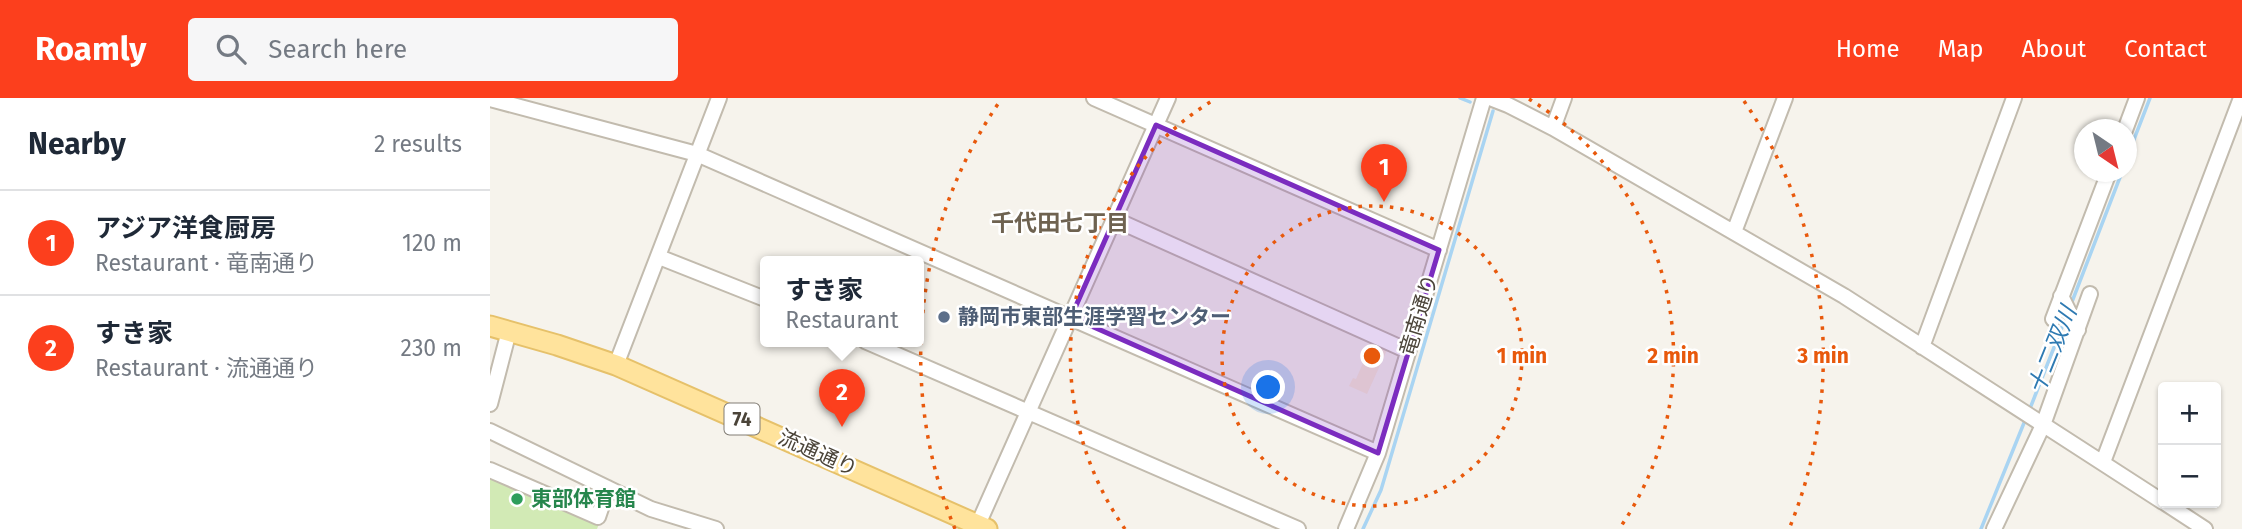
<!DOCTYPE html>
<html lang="en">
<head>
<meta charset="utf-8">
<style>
  body { margin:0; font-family:"Fira Sans","Noto Sans JP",sans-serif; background:#f6f6f7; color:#1f2937 }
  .controls { position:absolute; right:21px; bottom:21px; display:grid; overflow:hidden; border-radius:7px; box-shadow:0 2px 5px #0004 }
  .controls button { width:63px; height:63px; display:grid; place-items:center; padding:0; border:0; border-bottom:2px solid #e0e1e3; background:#fff; color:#1f2937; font:35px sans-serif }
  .compass { position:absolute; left:1584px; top:21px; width:63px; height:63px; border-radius:50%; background:#fff; box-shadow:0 2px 5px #0004; rotate:145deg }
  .you { position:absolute; left:779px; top:290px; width:24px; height:24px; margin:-18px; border:5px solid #fff; border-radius:50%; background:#1a73e8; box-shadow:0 0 0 10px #1a73e833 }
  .badge { display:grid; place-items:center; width:46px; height:46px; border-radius:50%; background:#fc3f1d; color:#fff; font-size:23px; font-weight:700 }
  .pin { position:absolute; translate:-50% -58px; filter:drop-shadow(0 2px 4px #0008) }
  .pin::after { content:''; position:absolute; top:37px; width:24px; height:21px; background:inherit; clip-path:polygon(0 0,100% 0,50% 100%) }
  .popup { position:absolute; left:270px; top:158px; width:164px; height:91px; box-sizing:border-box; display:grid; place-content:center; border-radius:7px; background:#fff; filter:drop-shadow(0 2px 5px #0005); font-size:23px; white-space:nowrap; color:#747a83 }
  .popup b { font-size:26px; color:#1f2937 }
  .popup::after { content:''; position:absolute; left:50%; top:100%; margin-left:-14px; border:14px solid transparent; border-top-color:#fff }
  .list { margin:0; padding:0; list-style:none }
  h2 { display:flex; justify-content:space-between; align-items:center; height:91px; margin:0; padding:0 28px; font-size:30px }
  h2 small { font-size:23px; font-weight:400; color:#747a83 }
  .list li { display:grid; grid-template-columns:46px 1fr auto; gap:21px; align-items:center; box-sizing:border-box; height:105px; padding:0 28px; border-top:2px solid #e0e1e3 }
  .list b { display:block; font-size:26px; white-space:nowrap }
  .list p { margin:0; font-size:23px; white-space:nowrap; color:#747a83 }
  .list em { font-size:23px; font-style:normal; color:#747a83 }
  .icon { flex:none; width:38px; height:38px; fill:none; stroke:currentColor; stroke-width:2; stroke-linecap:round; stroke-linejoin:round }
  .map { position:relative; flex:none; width:1752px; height:431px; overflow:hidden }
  header { display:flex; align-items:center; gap:42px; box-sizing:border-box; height:98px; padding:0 35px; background:#fc3f1d; color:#fff }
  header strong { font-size:33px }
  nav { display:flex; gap:38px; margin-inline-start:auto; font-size:24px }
  .search { width:490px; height:63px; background:#f6f6f7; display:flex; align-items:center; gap:18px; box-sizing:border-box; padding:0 24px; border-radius:7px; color:#747a83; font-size:26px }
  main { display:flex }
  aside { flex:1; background:#fff }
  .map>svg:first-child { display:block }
  .commercial { fill:#f7ead8 }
  .green { fill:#d2eab5 }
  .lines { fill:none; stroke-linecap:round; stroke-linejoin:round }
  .stream { stroke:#a9d4f2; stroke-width:3.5 }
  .minor-casing { stroke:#c2bbae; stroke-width:18 }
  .major-casing { stroke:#e6c16a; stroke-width:23 }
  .minor { stroke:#fff; stroke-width:14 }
  .major { stroke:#ffe39c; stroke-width:19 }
  .marked { fill:#7b2cbf; fill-opacity:0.2; stroke:#7b2cbf; stroke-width:5; stroke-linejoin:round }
  .ring { fill:none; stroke:#e8590c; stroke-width:3.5; stroke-dasharray:3.5 7 }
  .service-dot { fill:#5c6f8a; stroke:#fff; stroke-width:2.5 }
  .leisure-dot { fill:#2e9e5b; stroke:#fff; stroke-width:2.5 }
  .labels { text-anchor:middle; stroke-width:5; stroke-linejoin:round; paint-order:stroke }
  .shield { fill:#fff; stroke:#817c74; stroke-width:2 }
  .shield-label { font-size:19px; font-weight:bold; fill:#4b4439 }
  .street-label { font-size:21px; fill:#4b4439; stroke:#fff }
  .service-label { font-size:21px; font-weight:bold; fill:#4e5e75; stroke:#fff; text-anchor:start }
  .leisure-label { font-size:21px; font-weight:bold; fill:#27864d; stroke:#fff; text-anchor:start }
  .neighbourhood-label { font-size:23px; font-weight:bold; fill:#6e6250; stroke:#fff }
  .water-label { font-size:23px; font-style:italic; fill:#2e7ab2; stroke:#fff }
  .centre { fill:#e8590c; stroke:#fff; stroke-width:3.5 }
  .ring-label { font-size:21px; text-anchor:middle; font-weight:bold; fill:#e8590c; stroke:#fff; stroke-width:5; stroke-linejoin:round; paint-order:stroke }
</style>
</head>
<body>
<header>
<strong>Roamly</strong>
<div class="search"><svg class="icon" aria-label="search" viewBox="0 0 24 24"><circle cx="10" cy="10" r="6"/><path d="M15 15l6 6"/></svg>Search here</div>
<nav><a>Home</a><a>Map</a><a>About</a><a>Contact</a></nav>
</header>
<main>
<aside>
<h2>Nearby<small>2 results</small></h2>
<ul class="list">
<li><span class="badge">1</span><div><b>アジア洋食厨房</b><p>Restaurant · 竜南通り</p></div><em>120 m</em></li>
<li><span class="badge">2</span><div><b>すき家</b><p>Restaurant · 流通通り</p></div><em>230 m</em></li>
</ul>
</aside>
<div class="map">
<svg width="1752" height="431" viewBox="0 0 1752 431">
  <rect width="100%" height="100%" fill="#f6f3ec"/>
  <!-- commercial -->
  <path class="commercial" d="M880,244L897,252L877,296L859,288L863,280L866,281L877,256L875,255Z"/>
  <!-- green -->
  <path class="green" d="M0,377L109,426L107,431H0Z"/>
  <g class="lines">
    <!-- stream -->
    <path class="stream" d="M970,0L980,4
      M1636,62L1660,0
      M1580,209L1632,74
      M1539,313L1576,219
      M873,431L891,392L1003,13
      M1491,431L1536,320"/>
    <!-- minor casing -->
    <g class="minor-casing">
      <path id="minor" d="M604,0L949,152
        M1000,0L1018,7L1063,30L1354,198L1673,404
        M0,1L207,56L888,355
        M1063,30L1074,0
        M1635,32L1647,0
        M624,121L918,253
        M1244,134L1295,0
        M169,159L275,201
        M1571,198L1588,232
        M1563,221L1619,74
        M375,243L808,431
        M1432,249L1524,0
        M126,267L229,0
        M0,306L19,233
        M0,333L161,411L226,431
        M1613,364L1751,0
        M0,372L108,419L118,390
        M1675,405L1715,431
        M486,431L678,0
        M856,431L888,355L994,0
        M1504,431L1553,327L1600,196"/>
    </g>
    <!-- major casing -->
    <g class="major-casing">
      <path id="major" d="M0,228L67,247L126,267L497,431"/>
    </g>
    <!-- minor -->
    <use href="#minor" class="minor"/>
    <!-- major -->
    <use href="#major" class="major"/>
  </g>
  <!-- marked area -->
  <path class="marked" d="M666,27L949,152L888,355L581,219Z"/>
  <!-- distance rings -->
  <g class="ring">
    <circle cx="882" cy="258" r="150"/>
    <path d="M635 431A301 301 0 0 1 725 1M1039 1A301 301 0 0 1 1129 431"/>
    <path d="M465 431A451 451 0 0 1 510 3M1254 3A451 451 0 0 1 1299 431"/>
  </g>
  <!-- markers -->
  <circle class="service-dot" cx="454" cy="219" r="7"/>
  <circle class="leisure-dot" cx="27" cy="401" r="7"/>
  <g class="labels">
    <!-- shield labels -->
    <rect class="shield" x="234.5" y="305.5" width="35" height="31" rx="5"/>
    <g class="shield-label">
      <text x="252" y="328">74</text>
    </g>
    <!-- street labels -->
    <g class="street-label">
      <text transform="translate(929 217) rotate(-73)" y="7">竜南通り</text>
      <text transform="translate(328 355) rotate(24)" y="7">流通通り</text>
    </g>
    <!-- service labels -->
    <g class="service-label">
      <text x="468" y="226">静岡市東部生涯学習センター</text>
    </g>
    <!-- leisure labels -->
    <g class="leisure-label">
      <text x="41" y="408">東部体育館</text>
    </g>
    <!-- neighbourhood labels -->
    <g class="neighbourhood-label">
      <text x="570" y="133">千代田七丁目</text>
    </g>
    <!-- water labels -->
    <g class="water-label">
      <text transform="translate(1562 252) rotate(-68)" y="8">十二双川</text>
    </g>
  </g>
  <circle cx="882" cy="258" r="10" class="centre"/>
  <g class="ring-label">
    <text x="1032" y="265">1 min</text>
    <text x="1183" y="265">2 min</text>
    <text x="1333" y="265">3 min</text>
  </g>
</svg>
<div class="controls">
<button>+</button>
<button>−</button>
</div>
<svg class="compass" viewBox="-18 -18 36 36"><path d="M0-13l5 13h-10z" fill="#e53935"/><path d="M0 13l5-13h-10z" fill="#747a83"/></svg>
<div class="you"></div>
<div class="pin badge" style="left:894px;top:104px">1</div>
<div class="pin badge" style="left:352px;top:329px">2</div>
<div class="popup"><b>すき家</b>Restaurant</div>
</div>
</main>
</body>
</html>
